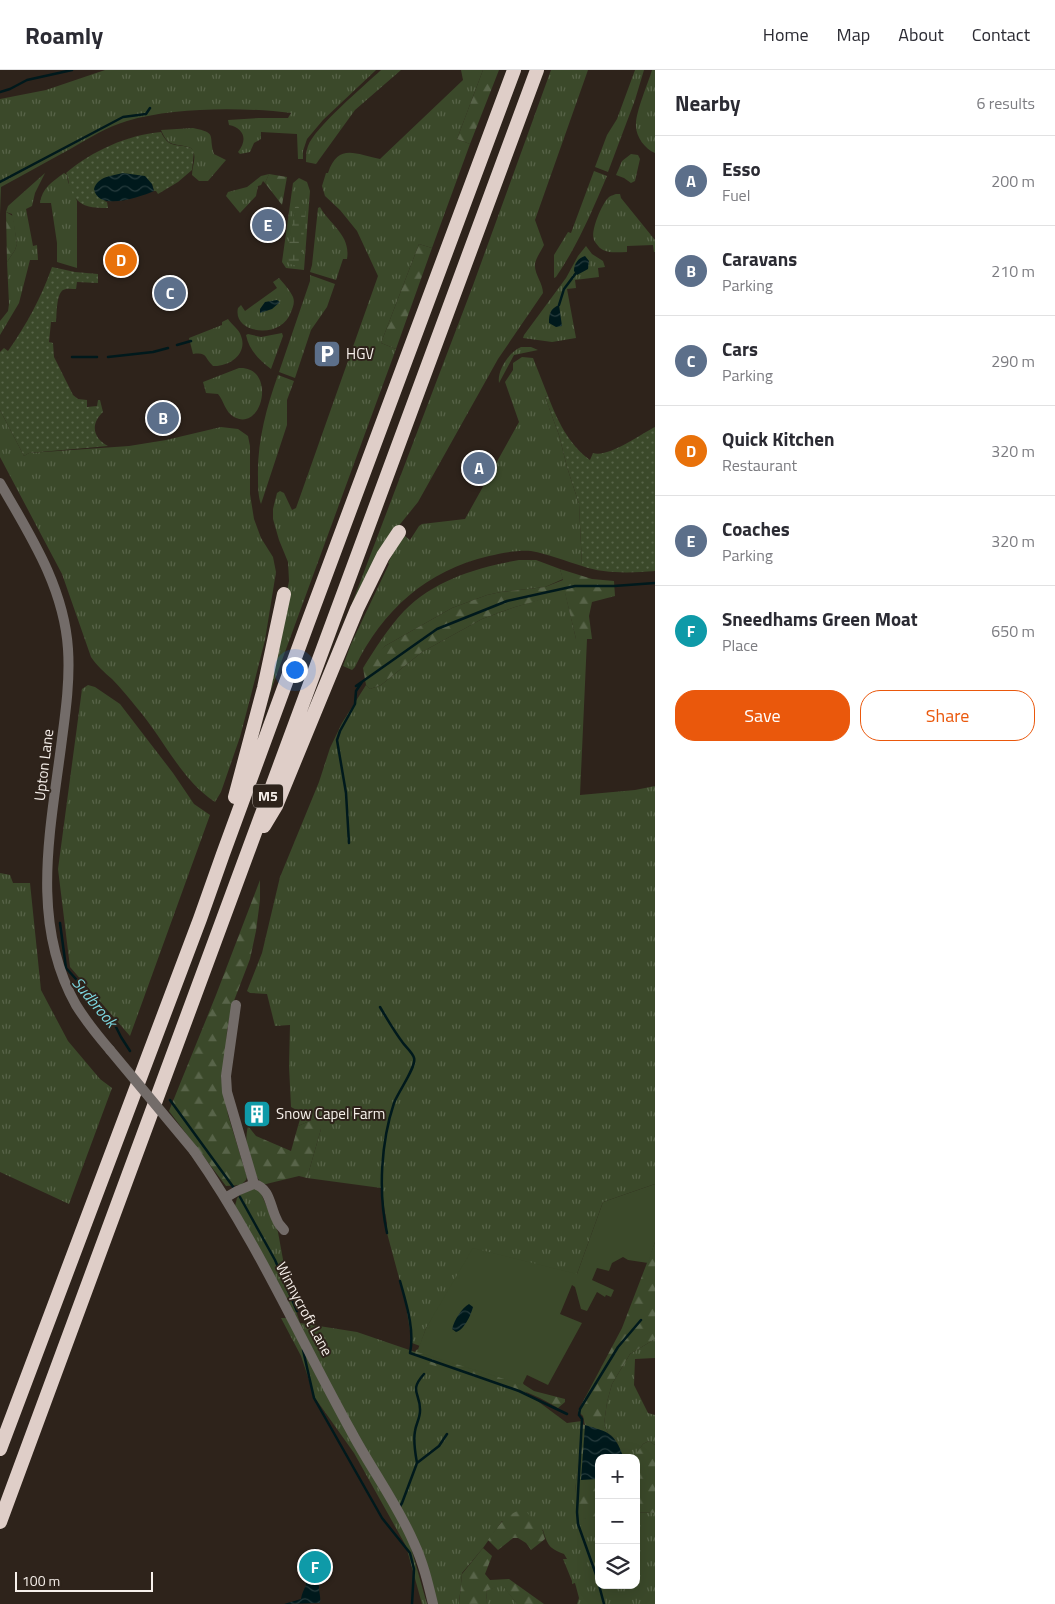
<!DOCTYPE html>
<html lang="en">
<head>
<meta charset="utf-8">
<style>
  body { margin:0; font-family:"Titillium Web",sans-serif; background:#f7f7f7; color:#2b2b33 }
  .controls { position:absolute; right:15px; bottom:15px; display:grid; overflow:hidden; border-radius:10px; box-shadow:0 5px 20px #0002 }
  .controls button { width:45px; height:45px; display:grid; place-items:center; padding:0; border:0; border-bottom:1px solid #e1e1e2; background:#fff; color:#2b2b33; font:25px sans-serif }
  .scale { position:absolute; left:15px; bottom:12px; width:138px; box-sizing:border-box; padding-left:5px; border:2px solid #f7f0eb; border-top:0; font-size:14px; line-height:18px; white-space:nowrap; color:#f7f0eb; -webkit-text-stroke:4px #2e231b; paint-order:stroke }
  .you { position:absolute; left:294px; top:599px; width:18px; height:18px; margin:-12px; border:4px solid #fff; border-radius:50%; background:#1a73e8; box-shadow:0 0 0 8px #1a73e833 }
  .badge { display:grid; place-items:center; width:32px; height:32px; border-radius:50%; background:#ea580c; color:#fff; font-size:16px; font-weight:700 }
  .pin { position:absolute; translate:-50% -50%; border:2px solid #fff; box-shadow:0 1px 5px #0006 }
  .list { margin:0; padding:0; list-style:none }
  h2 { display:flex; justify-content:space-between; align-items:center; height:65px; margin:0; padding:0 20px; font-size:21px }
  h2 small { font-size:16px; font-weight:400; color:#7c7c81 }
  .list li { display:grid; grid-template-columns:32px 1fr auto; gap:15px; align-items:center; box-sizing:border-box; height:90px; padding:0 20px; border-top:1px solid #e1e1e2 }
  .list b { display:block; font-size:19px; white-space:nowrap }
  .list p { margin:0; font-size:16px; white-space:nowrap; color:#7c7c81 }
  .list em { font-size:16px; font-style:normal; color:#7c7c81 }
  .actions { display:flex; gap:10px; padding:15px 20px }
  .actions a { flex:1; padding:11px 0; border:1px solid #ea580c; border-radius:20px; text-align:center; font-size:18px; color:#ea580c }
  .actions .main { background:#ea580c; color:#fff }
  .icon { flex:none; width:28px; height:28px; fill:none; stroke:currentColor; stroke-width:2; stroke-linecap:round; stroke-linejoin:round }
  .map { position:relative; flex:none; width:655px; height:1534px; overflow:hidden }
  header { display:flex; align-items:center; gap:30px; box-sizing:border-box; height:70px; padding:0 25px; background:#fff; border-bottom:1px solid #e1e1e2 }
  header strong { font-size:24px }
  nav { display:flex; gap:28px; margin-inline-start:auto; font-size:18px }
  main { display:flex }
  aside { flex:1; background:#fff }
  .map>svg:first-child { display:block }
  .grass { fill:url(#grass-tufts) }
  .forest { fill:url(#forest-firs) }
  .wetland { fill:url(#wetland-marsh) }
  .park { fill:url(#park-dots) }
  .garden { fill:#3b492a }
  .water { fill:url(#water-waves) }
  .lines { fill:none; stroke-linecap:round; stroke-linejoin:round }
  .stream { stroke:#00191c; stroke-width:2.5 }
  .minor { stroke:#736c69; stroke-width:10 }
  .highway { stroke:#dfcec8; stroke-width:14 }
  .minor-bridge { stroke:#736c69; stroke-width:10 }
  .labels { text-anchor:middle; stroke-width:4; stroke-linejoin:round; paint-order:stroke }
  .shield { fill:#2e231b; stroke:#bbb2ad; stroke-width:1 }
  .shield-label { font-size:14px; font-weight:bold; fill:#f7f0eb }
  .poi-label { font-size:15px; fill:#f7f0eb; stroke:#2e231b; text-anchor:start }
  .street-label { font-size:15px; fill:#f7f0eb; stroke:#2e231b }
  .water-label { font-size:16px; font-style:italic; fill:#7cd7e0; stroke:#2e231b }
</style>
</head>
<body>
<header>
<strong>Roamly</strong>
<nav><a>Home</a><a>Map</a><a>About</a><a>Contact</a></nav>
</header>
<main>
<div class="map">
<svg width="655" height="1534" viewBox="0 0 655 1534">
  <defs>
    <pattern id="grass-tufts" width="24" height="20" patternUnits="userSpaceOnUse" patternTransform="scale(1.25)"><rect width="24" height="20" fill="#3b492a"/><path d="M3 7l-1-3M5 7V3M7 7l1-3M15 17l-1-3M17 17v-4M19 17l1-3" fill="none" stroke="#586449"/></pattern>
    <pattern id="forest-firs" width="22" height="20" patternUnits="userSpaceOnUse" patternTransform="scale(1.25)"><rect width="22" height="20" fill="#3b492a"/><path d="M5 1l3.5 6h-7zM16 11l3.5 6h-7z" fill="#586449"/></pattern>
    <pattern id="wetland-marsh" width="20" height="14" patternUnits="userSpaceOnUse" patternTransform="scale(1.25)"><rect width="20" height="14" fill="#3b492a"/><path d="M1 5h8M5 5V1M11 12h8M15 12V8" fill="none" stroke="#586449"/></pattern>
    <pattern id="park-dots" width="8" height="8" patternUnits="userSpaceOnUse" patternTransform="scale(1.25)"><rect width="8" height="8" fill="#3b492a"/><path d="M2 2h.1M6 6h.1" fill="none" stroke="#586449" stroke-width="1.8" stroke-linecap="round"/></pattern>
    <pattern id="water-waves" width="16" height="10" patternUnits="userSpaceOnUse" patternTransform="scale(1.25)"><rect width="16" height="10" fill="#00191c"/><path d="M0 5q4-4 8 0t8 0" fill="none" stroke="#263b3d"/></pattern>
  </defs>
  <rect width="100%" height="100%" fill="#2e231b"/>
  <!-- grass -->
  <path class="grass" d="M105,0H376L323,50L307,69L303,81V89H298L297,64L261,62V69L254,73L250,82L240,84L238,82C248,70 244,58 229,55L228,50L259,48H288L291,43C243,37 173,37 127,51C107,57 89,68 72,78C48,91 25,104 1,117L0,144V29L46,20Z
    M381,0H401L355,40L316,94L306,92C306,87 306,81 308,76C314,58 365,15 381,0Z
    M461,0H483L457,69L470,74L432,178L419,174L381,273L396,279L270,623L267,622L289,511L288,492L279,470L273,449V439L277,423L280,421L284,423L292,440L296,438L378,206L357,161L340,140L325,126L322,116L326,103H328C338,73 355,84 380,89L463,10Z
    M551,0H588L535,150L544,175C541,181 536,188 535,194C534,204 543,213 543,223L498,289L418,432L397,458L351,536L472,218Z
    M635,0H644L635,30L608,102L595,97L607,65L617,49Z
    M652,0H655V83C645,79 636,67 636,56C635,43 648,14 652,0Z
    M193,58C218,63 208,65 214,84L226,90L208,111H199L192,105C192,96 198,85 191,78C175,72 169,79 161,60Z
    M631,84L638,85L640,89L635,111L631,113L624,108L616,105L622,91Z
    M594,101L607,106C592,141 578,175 556,207L554,208V185L568,162L571,163Z
    M45,103L35,123L32,136L26,139L33,176L37,175L38,190H30L19,233L0,265V251L8,241L9,234L7,192L15,180L17,174L12,144L6,142L8,136Z
    M64,103L67,105L68,112L77,131V198L57,192V173L51,133H40C42,118 52,112 64,103Z
    M269,104L265,113L263,111L261,115L258,116L256,126L240,143L226,126L228,122L247,117L261,106Z
    M299,108L307,112L310,121L304,200L286,198L282,192L293,113Z
    M616,124H620L621,128L655,170V182H654L653,175L627,176V182C618,182 608,184 600,178C599,177 594,171 594,170C590,162 602,133 609,127C612,125 614,125 616,124Z
    M320,137C330,155 351,165 347,189H343L336,210L310,202L312,195L318,138Z
    M586,176L592,184L603,191L605,197L598,198L599,207L575,210L576,218L567,219L576,268L552,272L523,268L524,265L566,208L578,186Z
    M310,205L335,214L327,237L311,260L295,308L279,302L310,211Z
    M279,208C284,214 290,220 293,227C295,232 293,237 291,242C281,271 232,263 238,238L241,235L245,241L277,218L273,212Z
    M228,249C232,255 239,259 241,266C248,284 229,297 213,296C204,288 208,282 193,284L189,268L222,255V252Z
    M282,263L283,266L271,299C259,290 249,280 246,265L248,264L261,267Z
    M521,277H531L538,280L514,285L499,313C497,300 509,282 521,277Z
    M522,287L533,288L548,326L545,327L559,365L567,397L579,434L582,496C565,491 548,484 531,481C516,480 502,483 489,486C427,500 382,541 355,597L352,600L343,596L351,574L389,494L388,493L396,478L405,466L410,470L419,456L422,454L465,449L519,352L505,312L513,300V293Z
    M239,298C277,296 263,363 234,347C225,342 224,331 218,324L206,323L203,312Z
    M278,305L294,311L287,330V355L261,434C258,426 258,416 258,408C257,372 266,339 278,305Z
    M0,340L24,386L29,383L129,376L166,370L221,357L238,359L248,366L250,376V424L254,449L261,468L273,487L276,502L265,570L251,625L240,667L221,722L215,732C181,710 164,669 137,638C129,628 121,618 112,609C104,602 97,596 91,587L62,504L0,387Z
    M519,490H536L560,499L563,509L545,517L501,522L487,525L452,538L385,576L363,598C375,579 388,558 404,541C434,510 478,497 519,490Z
    M565,522L576,569H587L580,725L635,720L655,716V1114L603,1132L577,1204L442,1234L426,1258L420,1276L412,1273L405,1230L387,1163V1153L381,1118L307,1108L321,1059L314,1049L298,1056L302,1043L291,1037L289,996L290,955L275,956L267,924L250,923L247,921L262,883L280,807L319,712L330,678L342,653L366,615L370,619L381,615L422,582L482,549L515,537Z
    M88,615L95,617L120,634L173,703L194,734L210,745L130,966L70,897L58,799L82,619Z
    M0,803L10,805L13,813H30L41,920L68,971L100,1009L112,1018L69,1134L0,1102Z
    M247,1119H259L278,1162L288,1217L300,1253L357,1262L520,1318L567,1353L582,1351L575,1423V1449L599,1447V1515H636V1442L655,1443V1534H577L579,1528L575,1513L572,1514V1511L563,1489H567L564,1484C549,1478 548,1476 543,1460L502,1451L483,1478L462,1503L459,1534H435L430,1512L235,1136L237,1128Z
    M281,1248H287L400,1452L410,1474L427,1534H422L406,1476L354,1383L315,1328L301,1286Z
    M655,1269V1288L635,1289L634,1315L648,1343L655,1345V1375L649,1371L643,1374L634,1388H623L616,1369L608,1363L604,1354L607,1332L612,1314L630,1284Z
    M502,1514L517,1534H487L486,1521Z"/>
  <!-- forest -->
  <path class="forest" d="M483,0H499L470,74L457,69Z
    M269,104L287,107L282,135L265,113Z
    M6,142L13,146L17,174L15,180L7,192Z
    M419,174L432,178L396,279L381,273Z
    M560,499L592,509L614,511L615,526L592,532L589,546L592,569H576L565,523L515,537L482,549L422,582L381,615L370,619L366,615L363,598L374,585L385,576L452,538L487,525L501,522L545,517L563,510Z
    M260,810V830L256,861L250,889L232,936L227,961L225,990L221,1007L228,1045L247,1107L246,1110L241,1115L226,1116L169,1041L216,925Z
    M314,1049L321,1052V1059L307,1108L299,1106L262,1115C250,1097 243,1077 248,1056L256,1066L291,1081L298,1056Z
    M655,1172V1269L630,1284L612,1314L607,1332L604,1354L608,1363L616,1369L623,1388H599V1447L575,1450V1423L581,1354L585,1355L583,1346L578,1341L622,1258Z
    M423,1278L520,1312L534,1321L565,1329V1332L558,1338C528,1319 493,1311 460,1303C444,1299 430,1294 415,1290L413,1288L416,1280Z
    M649,1371L655,1375V1443L636,1442V1388L634,1387L643,1374Z
    M524,1439L543,1461L545,1469L531,1480L526,1473L518,1468H513L498,1480L488,1470C498,1456 506,1443 524,1439Z
    M483,1478L492,1486L485,1504L490,1510L509,1509L544,1534H517L502,1515L486,1521L487,1534H459L462,1504Z"/>
  <!-- wetland -->
  <path class="wetland" d="M297,136L306,140L301,190L298,196L290,194L287,188L295,137Z"/>
  <!-- park -->
  <path class="park" d="M161,62C169,79 176,73 191,78L194,81L192,100L178,112L158,124L156,121H154L152,114L104,131L107,132L108,138C90,138 77,137 70,118C68,113 69,108 66,103C92,81 127,65 161,62Z
    M52,197L75,202L98,204V213L77,212L76,219C72,219 67,218 63,220C56,225 57,244 56,252H51L49,272L53,273L54,287L73,325L78,329L87,330V337L97,336L98,330H100L103,342C90,354 93,368 108,376L29,383L24,386L0,340V282L4,278L8,281C27,254 41,228 52,197Z
    M548,326C557,350 569,375 590,390L593,383C608,388 641,364 655,357V501C632,503 604,504 582,496L579,434L567,397L559,365L545,327Z"/>
  <!-- garden -->
  <path class="garden" d="M655,1114V1172L648,1193L628,1190L623,1187L612,1193L609,1201L597,1198L592,1210L614,1220L611,1227L606,1225L605,1227L597,1222L587,1241L581,1239L575,1217L572,1215L560,1244L582,1253L548,1315L527,1305L523,1313L524,1315L417,1282L426,1258L473,1178L577,1204L603,1132Z"/>
  <!-- water -->
  <path class="water" d="M123,103L145,106L152,114L154,121C140,127 98,142 94,119C98,106 112,106 123,103Z
    M585,186L589,191L588,199L577,205L574,201C574,194 578,188 585,186Z
    M277,230L280,232L272,239L260,243V239L265,232Z
    M559,235L562,256L556,257L549,253C549,244 550,239 559,235Z
    M469,1234L473,1237C471,1245 464,1260 456,1262L452,1259C455,1249 461,1239 469,1234Z
    M585,1355C608,1362 614,1362 623,1386V1388H599V1408L597,1409L581,1410Z
    M316,1478C324,1489 318,1504 319,1517C319,1523 321,1527 320,1533L284,1534L301,1529C302,1522 306,1517 307,1510C310,1497 303,1486 316,1478Z"/>
  <g class="lines">
    <!-- stream -->
    <path class="stream" d="M0,22L10,19L27,10L72,0
      M0,112L123,47L146,44L150,38
      M559,235L564,219L576,203
      M177,275L191,271
      M72,287H97
      M108,287L153,282L168,278
      M356,616L437,559L507,531L575,516H614L655,513
      M349,773L346,723L337,670L340,661L355,634L356,621L362,612
      M60,853L66,898L112,949L121,967L130,981
      M380,937C387,949 394,961 403,973C406,977 413,983 414,988C417,996 398,1022 394,1033C381,1072 378,1122 387,1163
      M170,1030L234,1118
      M240,1127L275,1190L297,1241
      M400,1211C406,1233 415,1260 410,1283L519,1321L567,1344
      M303,1280L314,1328L382,1448L410,1483L414,1499L412,1534
      M417,1393C415,1382 413,1372 415,1361C416,1354 420,1348 420,1341C421,1323 408,1322 424,1304
      M399,1438L402,1433L417,1393L439,1376L447,1364
      M599,1513L578,1454L577,1442L582,1349L579,1345L580,1339L588,1326L618,1277L641,1250
      M599,1515L604,1534"/>
    <!-- minor -->
    <path class="minor" d="M0,413C30,465 64,517 68,579C70,609 66,639 62,669C51,758 29,851 76,935C86,951 98,966 110,980
      M236,935L226,1006L227,1022L254,1114C271,1118 270,1138 277,1150C278,1154 282,1157 284,1160
      M194,1081C256,1169 299,1267 351,1361C371,1399 397,1433 414,1473C423,1492 428,1513 433,1534
      M225,1128L237,1121L254,1114"/>
    <!-- highway -->
    <path class="highway" d="M235,727L264,618L284,524
      M264,756L276,736L357,539L383,486L399,462
      M0,1379L200,849L223,784L307,555L514,0
      M0,1452L537,0"/>
    <!-- minor-bridge -->
    <path class="minor-bridge" d="M110,980L194,1081"/>
  </g>
  <!-- icons -->
  <defs>
    <g id="parking-square" transform="scale(1.4375)"><rect x="-9" y="-9" width="18" height="18" rx="4" fill="#5c6f8a" stroke="#2e231b"/><path d="M-3.5-5.5H1a3.5 3.5 0 0 1 0 7H-1V5.5H-3.5ZM-1-3.4V-.6H.8a1.4 1.4 0 0 0 0-2.8Z" fill="#fff"/></g>
    <g id="building-square" transform="scale(1.4375)"><rect x="-9" y="-9" width="18" height="18" rx="4" fill="#0f9aa8" stroke="#2e231b"/><path d="M-4-6H4V6H1V3H-1V6H-4ZM-2.5-4.3h1.7v1.8h-1.7ZM.8-4.3h1.7v1.8H.8ZM-2.5-1h1.7V.8h-1.7ZM.8-1h1.7V.8H.8Z" fill="#fff"/></g>
  </defs>
  <g fill-rule="evenodd">
    <use href="#parking-square" x="327" y="284"/>
    <use href="#building-square" x="257" y="1044"/>
  </g>
  <g class="labels">
    <!-- shield labels -->
    <rect class="shield" x="253" y="714.5" width="30" height="23" rx="4"/>
    <g class="shield-label">
      <text x="268" y="731">M5</text>
    </g>
    <!-- poi labels -->
    <g class="poi-label">
      <text x="346" y="289">HGV</text>
      <text x="276" y="1049">Snow Capel Farm</text>
    </g>
    <!-- street labels -->
    <g class="street-label">
      <text transform="translate(44 695) rotate(-83)" y="5">Upton Lane</text>
      <text transform="translate(304 1239) rotate(62)" y="5">Winnycroft Lane</text>
    </g>
    <!-- water labels -->
    <g class="water-label">
      <text transform="translate(95 932) rotate(50)" y="6">Sudbrook</text>
    </g>
  </g>
</svg>
<div class="controls">
<button>+</button>
<button>−</button>
<button><svg class="icon" aria-label="layers" viewBox="0 0 24 24"><path d="M12 4l9 5-9 5-9-5zM3 14l9 5 9-5"/></svg></button>
</div>
<div class="scale">100 m</div>
<div class="you"></div>
<div class="pin badge" style="left:479px;top:398px;background:#5c6f8a">A</div>
<div class="pin badge" style="left:163px;top:348px;background:#5c6f8a">B</div>
<div class="pin badge" style="left:170px;top:223px;background:#5c6f8a">C</div>
<div class="pin badge" style="left:121px;top:190px;background:#e8710a">D</div>
<div class="pin badge" style="left:268px;top:155px;background:#5c6f8a">E</div>
<div class="pin badge" style="left:315px;top:1497px;background:#0f9aa8">F</div>
</div>
<aside>
<h2>Nearby<small>6 results</small></h2>
<ul class="list">
<li><span class="badge" style="background:#5c6f8a">A</span><div><b>Esso</b><p>Fuel</p></div><em>200 m</em></li>
<li><span class="badge" style="background:#5c6f8a">B</span><div><b>Caravans</b><p>Parking</p></div><em>210 m</em></li>
<li><span class="badge" style="background:#5c6f8a">C</span><div><b>Cars</b><p>Parking</p></div><em>290 m</em></li>
<li><span class="badge" style="background:#e8710a">D</span><div><b>Quick Kitchen</b><p>Restaurant</p></div><em>320 m</em></li>
<li><span class="badge" style="background:#5c6f8a">E</span><div><b>Coaches</b><p>Parking</p></div><em>320 m</em></li>
<li><span class="badge" style="background:#0f9aa8">F</span><div><b>Sneedhams Green Moat</b><p>Place</p></div><em>650 m</em></li>
</ul>
<div class="actions"><a class="main">Save</a><a>Share</a></div>
</aside>
</main>
</body>
</html>
